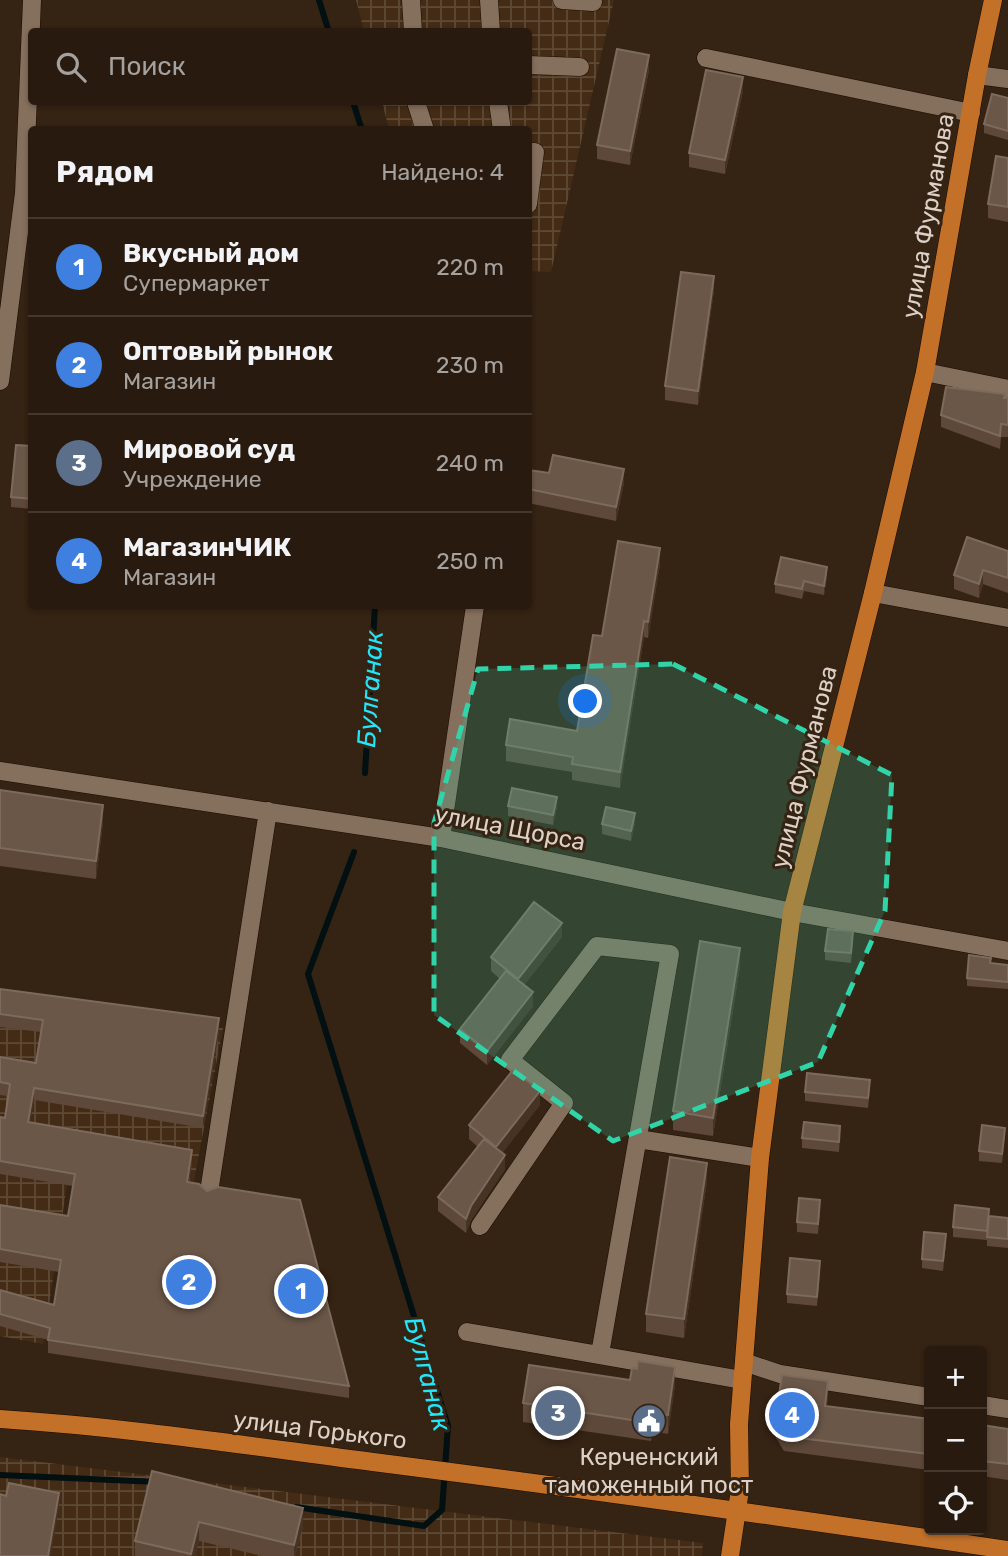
<!DOCTYPE html>
<html lang="ru">
<head>
<meta charset="utf-8">
<style>
  body { margin:0; font-family:Rubik,sans-serif; background:#302317; color:#f1f3f6 }
  .controls { position:absolute; right:21px; bottom:21px; display:grid; overflow:hidden; border-radius:7px; box-shadow:0 2px 5px #0004 }
  .controls button { width:63px; height:63px; display:grid; place-items:center; padding:0; border:0; border-bottom:2px solid #44382e; background:#281a0e; color:#f1f3f6; font:35px sans-serif }
  .you { position:absolute; left:586px; top:702px; width:24px; height:24px; margin:-18px; border:5px solid #fff; border-radius:50%; background:#1a73e8; box-shadow:0 0 0 10px #1a73e833 }
  .badge { display:grid; place-items:center; width:46px; height:46px; border-radius:50%; background:#b45309; color:#fff; font-size:23px; font-weight:700 }
  .pin { position:absolute; translate:-50% -50%; border:4px solid #fff; box-shadow:0 2px 7px #0006 }
  .list { margin:0; padding:0; list-style:none }
  h2 { display:flex; justify-content:space-between; align-items:center; height:91px; margin:0; padding:0 28px; font-size:30px }
  h2 small { font-size:23px; font-weight:400; color:#a5a19e }
  .list li { display:grid; grid-template-columns:46px 1fr auto; gap:21px; align-items:center; box-sizing:border-box; height:98px; padding:0 28px; border-top:2px solid #44382e }
  .list b { display:block; font-size:26px; white-space:nowrap }
  .list p { margin:0; font-size:23px; white-space:nowrap; color:#a5a19e }
  .list em { font-size:23px; font-style:normal; color:#a5a19e }
  .icon { flex:none; width:38px; height:38px; fill:none; stroke:currentColor; stroke-width:2; stroke-linecap:round; stroke-linejoin:round }
  .map { position:relative; flex:none; width:1008px; height:1556px; overflow:hidden }
  .search { position:absolute; background:#281a0e; box-shadow:0 2px 5px #0004; left:28px; top:28px; width:504px; height:77px; display:flex; align-items:center; gap:18px; box-sizing:border-box; padding:0 24px; border-radius:7px; color:#a5a19e; font-size:26px }
  .panel { position:absolute; background:#281a0e; box-shadow:0 2px 5px #0004; left:28px; top:126px; width:504px; height:483px; border-radius:7px }
  .map>svg:first-child { display:block }
  .industrial { fill:url(#industrial-grid) }
  .lines { fill:none; stroke-linecap:round; stroke-linejoin:round }
  .stream { stroke:#021012; stroke-width:6 }
  .minor-casing { stroke:#1c0b00; stroke-width:19 }
  .major-casing { stroke:#1c0b00; stroke-width:19 }
  .minor { stroke:#856f5d; stroke-width:18 }
  .major { stroke:#c37129; stroke-width:18 }
  .wall { fill:#5d4839 }
  .shaded-wall { fill:#473323 }
  .building { fill:#6a5748; stroke:#7c6a5c; stroke-width:2 }
  .marked { fill:#31d4a9; fill-opacity:0.2; stroke:#31d4a9; stroke-width:5; stroke-dasharray:14 9; stroke-linejoin:round }
  .labels { text-anchor:middle; stroke-width:6; stroke-linejoin:round; paint-order:stroke }
  .street-label { font-size:24px; fill:#ddd1c7; stroke:#352313 }
  .poi-label { font-size:24px; fill:#ddd1c7; stroke:#352313 }
  .water-label { font-size:26px; font-style:italic; fill:#22e5f8; stroke:#352313 }
</style>
</head>
<body>
<div class="map">
<svg width="1008" height="1556" viewBox="0 0 1008 1556">
  <defs>
    <pattern id="industrial-grid" width="8" height="8" patternUnits="userSpaceOnUse" patternTransform="scale(1.75)"><rect width="8" height="8" fill="#432b15"/><path d="M0 4h8M4 0v8" fill="none" stroke="#5e4936"/></pattern>
  </defs>
  <rect width="100%" height="100%" fill="#352313"/>
  <!-- industrial -->
  <path class="industrial" d="M356,0H614L551,272L529,271L528,130L389,129L382,102H528V32L364,31Z
    M0,998L223,1028L192,1191L69,1172L43,1344L0,1336Z
    M0,1457L703,1543L702,1556H0Z"/>
  <g class="lines">
    <!-- stream -->
    <path class="stream" d="M319,0L329,32
      M353,102L362,130
      M365,773L375,606
      M0,1475L158,1482
      M296,1507L424,1526L442,1510L448,1426L308,974L354,852"/>
    <!-- minor casing -->
    <g class="minor-casing">
      <path id="minor" d="M411,0L413,32
        M489,0L491,32
        M562,0L593,2
        M706,58L971,113
        M528,65L580,67
        M977,75L1008,79
        M416,102L425,130
        M498,102L502,130
        M528,152H535L528,204
        M925,372L1008,389
        M0,381L24,193L32,0
        M873,593L1008,618
        M0,771L441,838L792,912L1008,951
        M441,838L475,606
        M638,1139L760,1158
        M209,1192L268,811
        M480,1226L564,1103L510,1060L597,946L670,954L600,1354
        M467,1332L742,1380
        M744,1362L780,1374L929,1397
        M982,1405L1008,1409"/>
    </g>
    <!-- major casing -->
    <g class="major-casing">
      <path id="major" d="M0,1419C125,1427 249,1446 373,1462C585,1489 797,1519 1008,1550
        M730,1556L740,1490L739,1424L760,1158L792,912L873,593L925,372L977,75L993,0"/>
    </g>
    <!-- minor -->
    <use href="#minor" class="minor"/>
    <!-- major -->
    <use href="#major" class="major"/>
  </g>
  <!-- wall -->
  <path class="wall" d="M649,70L630,165L597,159V145Z
    M743,91L725,174L689,167V153Z
    M1008,98V140L984,133V124Z
    M1008,158V222L988,218V204Z
    M714,290L698,405L665,400V386Z
    M1005,398H1008V437H1001L1000,449L941,427V415Z
    M32,446V509L11,507V497Z
    M528,470L624,483L616,521L528,503Z
    M1008,551V593L983,584L979,598L954,589V575Z
    M660,564L648,638L644,637L620,788L572,780V772L506,761V745L577,731L602,636Z
    M827,576L824,595L804,591L802,599L775,593V584Z
    M0,790L103,823L96,879L0,866Z
    M508,806L557,807L553,825L508,816Z
    M635,823L631,841L602,834V824Z
    M562,937L524,985L533,1006L487,1065L460,1043V1029L500,979L491,971V957Z
    M853,941L851,963L825,960V951Z
    M991,963L1008,965V989L967,986V978Z
    M740,966L713,1136L673,1130V1111Z
    M0,989L219,1031L203,1128L34,1100L30,1122L192,1162L189,1182L349,1386V1398L48,1353V1340L0,1326V1290L54,1305L59,1272L0,1262V1205L68,1216L73,1186L0,1174V1117L5,1118L8,1096L0,1095V1057L36,1063L41,1032L0,1027Z
    M870,1089L868,1108L805,1101V1092Z
    M540,1105L502,1153L505,1169L471,1220L466,1233L438,1211V1197L478,1147L469,1139V1125Z
    M840,1136L839,1152L802,1148V1138Z
    M1005,1137L1002,1163L979,1161V1151Z
    M707,1181L684,1338L646,1332V1314Z
    M820,1209L818,1234L797,1232V1222Z
    M989,1216L1008,1218V1248L987,1246V1240L953,1237V1227Z
    M946,1243L943,1271L922,1268V1259Z
    M820,1271L817,1306L787,1303V1294Z
    M630,1380L675,1385L668,1434L653,1431L651,1441L523,1422V1403Z
    M828,1396L827,1406L929,1419V1470L784,1451L775,1436V1421Z
    M982,1425L1008,1429V1480L982,1476Z
    M152,1471L303,1526L295,1556H262L199,1541L195,1556H135V1541Z"/>
  <!-- shaded-wall -->
  <path class="shaded-wall" d="M649,55V70L630,165V151Z
    M743,77V91L725,174V160Z
    M714,276V290L698,405V391Z
    M624,469V483L616,521V507Z
    M660,548V564L648,638V622Z
    M827,567V576L824,595V586Z
    M983,570V584L979,598V584Z
    M644,621V637L620,788V772Z
    M557,797V807L553,825V815Z
    M103,805V823L96,879V861Z
    M635,813V823L631,841V831Z
    M562,923V937L518,993V979Z
    M740,948V966L713,1136V1118Z
    M533,992V1006L487,1065V1051Z
    M219,1018V1031L203,1128V1116Z
    M34,1088V1100L28,1134V1122Z
    M540,1091V1105L496,1161V1147Z
    M192,1150V1162L187,1194V1182Z
    M505,1155V1169L471,1220L466,1233V1219L471,1206Z
    M707,1163V1181L684,1338V1319Z
    M675,1367V1385L668,1434V1415Z
    M828,1381V1396L825,1421V1406Z
    M653,1413V1431L651,1441V1423Z
    M59,1493V1507L51,1556H48Z
    M303,1508V1526L295,1556H294V1545Z
    M199,1522V1541L195,1556H191Z"/>
  <!-- building -->
  <path class="building" d="M617,49L649,55L630,151L597,145Z
    M706,70L743,77L725,160L689,153Z
    M992,94L1008,98V131L984,124Z
    M996,156L1008,158V207L988,204Z
    M681,272L714,276L698,391L665,386Z
    M946,387L1005,394L1004,398H1008V425L1001,424L1000,436L941,415Z
    M16,445L32,446V499L11,497Z
    M553,455L624,469L616,507L528,489V470L549,473Z
    M967,537L1008,551V578L983,570L979,584L954,575Z
    M618,541L660,548L648,622L644,621L620,772L572,764L573,757L506,745L510,719L577,731L593,635L602,636Z
    M781,557L827,567L824,586L804,581L802,589L775,584Z
    M512,788L557,797L553,815L508,806Z
    M0,790L103,805L96,861L0,848Z
    M606,807L635,813L631,831L602,824Z
    M534,902L562,923L518,979L491,957Z
    M828,929L853,931L851,953L825,951Z
    M700,941L740,948L713,1118L673,1111Z
    M969,955L991,958L990,963L1008,965V982L967,978Z
    M506,971L533,992L487,1051L460,1029Z
    M0,989L219,1018L203,1116L34,1088L28,1122L192,1150L187,1182L199,1184L207,1191L218,1187L300,1200L349,1386L48,1340L50,1328L0,1314V1290L54,1305L61,1260L0,1249V1205L68,1216L75,1174L0,1161V1117L5,1118L10,1084L0,1082V1057L36,1063L43,1020L0,1014Z
    M513,1070L540,1091L496,1147L469,1125Z
    M807,1073L870,1080L868,1098L805,1092Z
    M804,1122L840,1126L839,1142L802,1138Z
    M982,1125L1005,1128L1002,1154L979,1151Z
    M484,1139L505,1155L471,1206L466,1219L438,1197Z
    M670,1157L707,1163L684,1319L646,1314Z
    M799,1198L820,1200L818,1224L797,1222Z
    M955,1205L989,1209L987,1231L953,1227Z
    M989,1216L1008,1218V1239L987,1237Z
    M924,1232L946,1234L943,1261L922,1259Z
    M790,1258L820,1261L817,1297L787,1294Z
    M638,1361L675,1367L668,1415L653,1413L651,1423L523,1403L529,1365L630,1380L632,1368L637,1369Z
    M782,1375L828,1381L825,1406L929,1419V1454L784,1436L775,1421Z
    M982,1425L1008,1429V1464L982,1461Z
    M152,1471L303,1508L294,1545L199,1522L191,1554L135,1541Z
    M9,1483L59,1493L48,1556H0V1494L6,1496Z"/>
  <!-- marked area -->
  <path class="marked" d="M673,664L892,775L885,911L818,1062L613,1141L434,1015V823L478,669Z"/>
  <!-- icons -->
  <defs>
    <g id="civic-disc" transform="scale(1.75)"><circle r="9.5" fill="#5c6f8a" stroke="#352313"/><path d="M-.6-6.5H3V-4.5H.6V-3L4-1V1h2V6H-6V1h2V-1L-.6-3ZM-1.2 2.5V6h2.4V2.5Z" fill="#fff"/></g>
  </defs>
  <g fill-rule="evenodd">
    <use href="#civic-disc" x="649" y="1421"/>
  </g>
  <g class="labels">
    <!-- street labels -->
    <g class="street-label">
      <text transform="translate(928 216) rotate(-80)" y="8">улица Фурманова</text>
      <text transform="translate(804 767) rotate(-76)" y="8">улица Фурманова</text>
      <text transform="translate(510 828) rotate(11)" y="8">улица Щорса</text>
      <text transform="translate(320 1430) rotate(7)" y="8">улица Горького</text>
    </g>
    <!-- poi labels -->
    <g class="poi-label">
      <text x="649" y="1465">Керченский<tspan x="649" dy="28">таможенный пост</tspan></text>
    </g>
    <!-- water labels -->
    <g class="water-label">
      <text transform="translate(370 689) rotate(-86)" y="9">Булганак</text>
      <text transform="translate(428 1374) rotate(75)" y="9">Булганак</text>
    </g>
  </g>
</svg>
<div class="controls">
<button>+</button>
<button>−</button>
<button><svg class="icon" aria-label="locate" viewBox="0 0 24 24"><circle cx="12" cy="12" r="6"/><path d="M12 2v4M12 18v4M2 12h4M18 12h4"/></svg></button>
</div>
<div class="you"></div>
<div class="pin badge" style="left:301px;top:1291px;background:#3f7fe0">1</div>
<div class="pin badge" style="left:189px;top:1282px;background:#3f7fe0">2</div>
<div class="pin badge" style="left:558px;top:1413px;background:#5c6f8a">3</div>
<div class="pin badge" style="left:792px;top:1415px;background:#3f7fe0">4</div>
<div class="search"><svg class="icon" aria-label="search" viewBox="0 0 24 24"><circle cx="10" cy="10" r="6"/><path d="M15 15l6 6"/></svg>Поиск</div>
<section class="panel">
<h2>Рядом<small>Найдено: 4</small></h2>
<ul class="list">
<li><span class="badge" style="background:#3f7fe0">1</span><div><b>Вкусный дом</b><p>Супермаркет</p></div><em>220 m</em></li>
<li><span class="badge" style="background:#3f7fe0">2</span><div><b>Оптовый рынок</b><p>Магазин</p></div><em>230 m</em></li>
<li><span class="badge" style="background:#5c6f8a">3</span><div><b>Мировой суд</b><p>Учреждение</p></div><em>240 m</em></li>
<li><span class="badge" style="background:#3f7fe0">4</span><div><b>МагазинЧИК</b><p>Магазин</p></div><em>250 m</em></li>
</ul>
</section>
</div>
</body>
</html>
